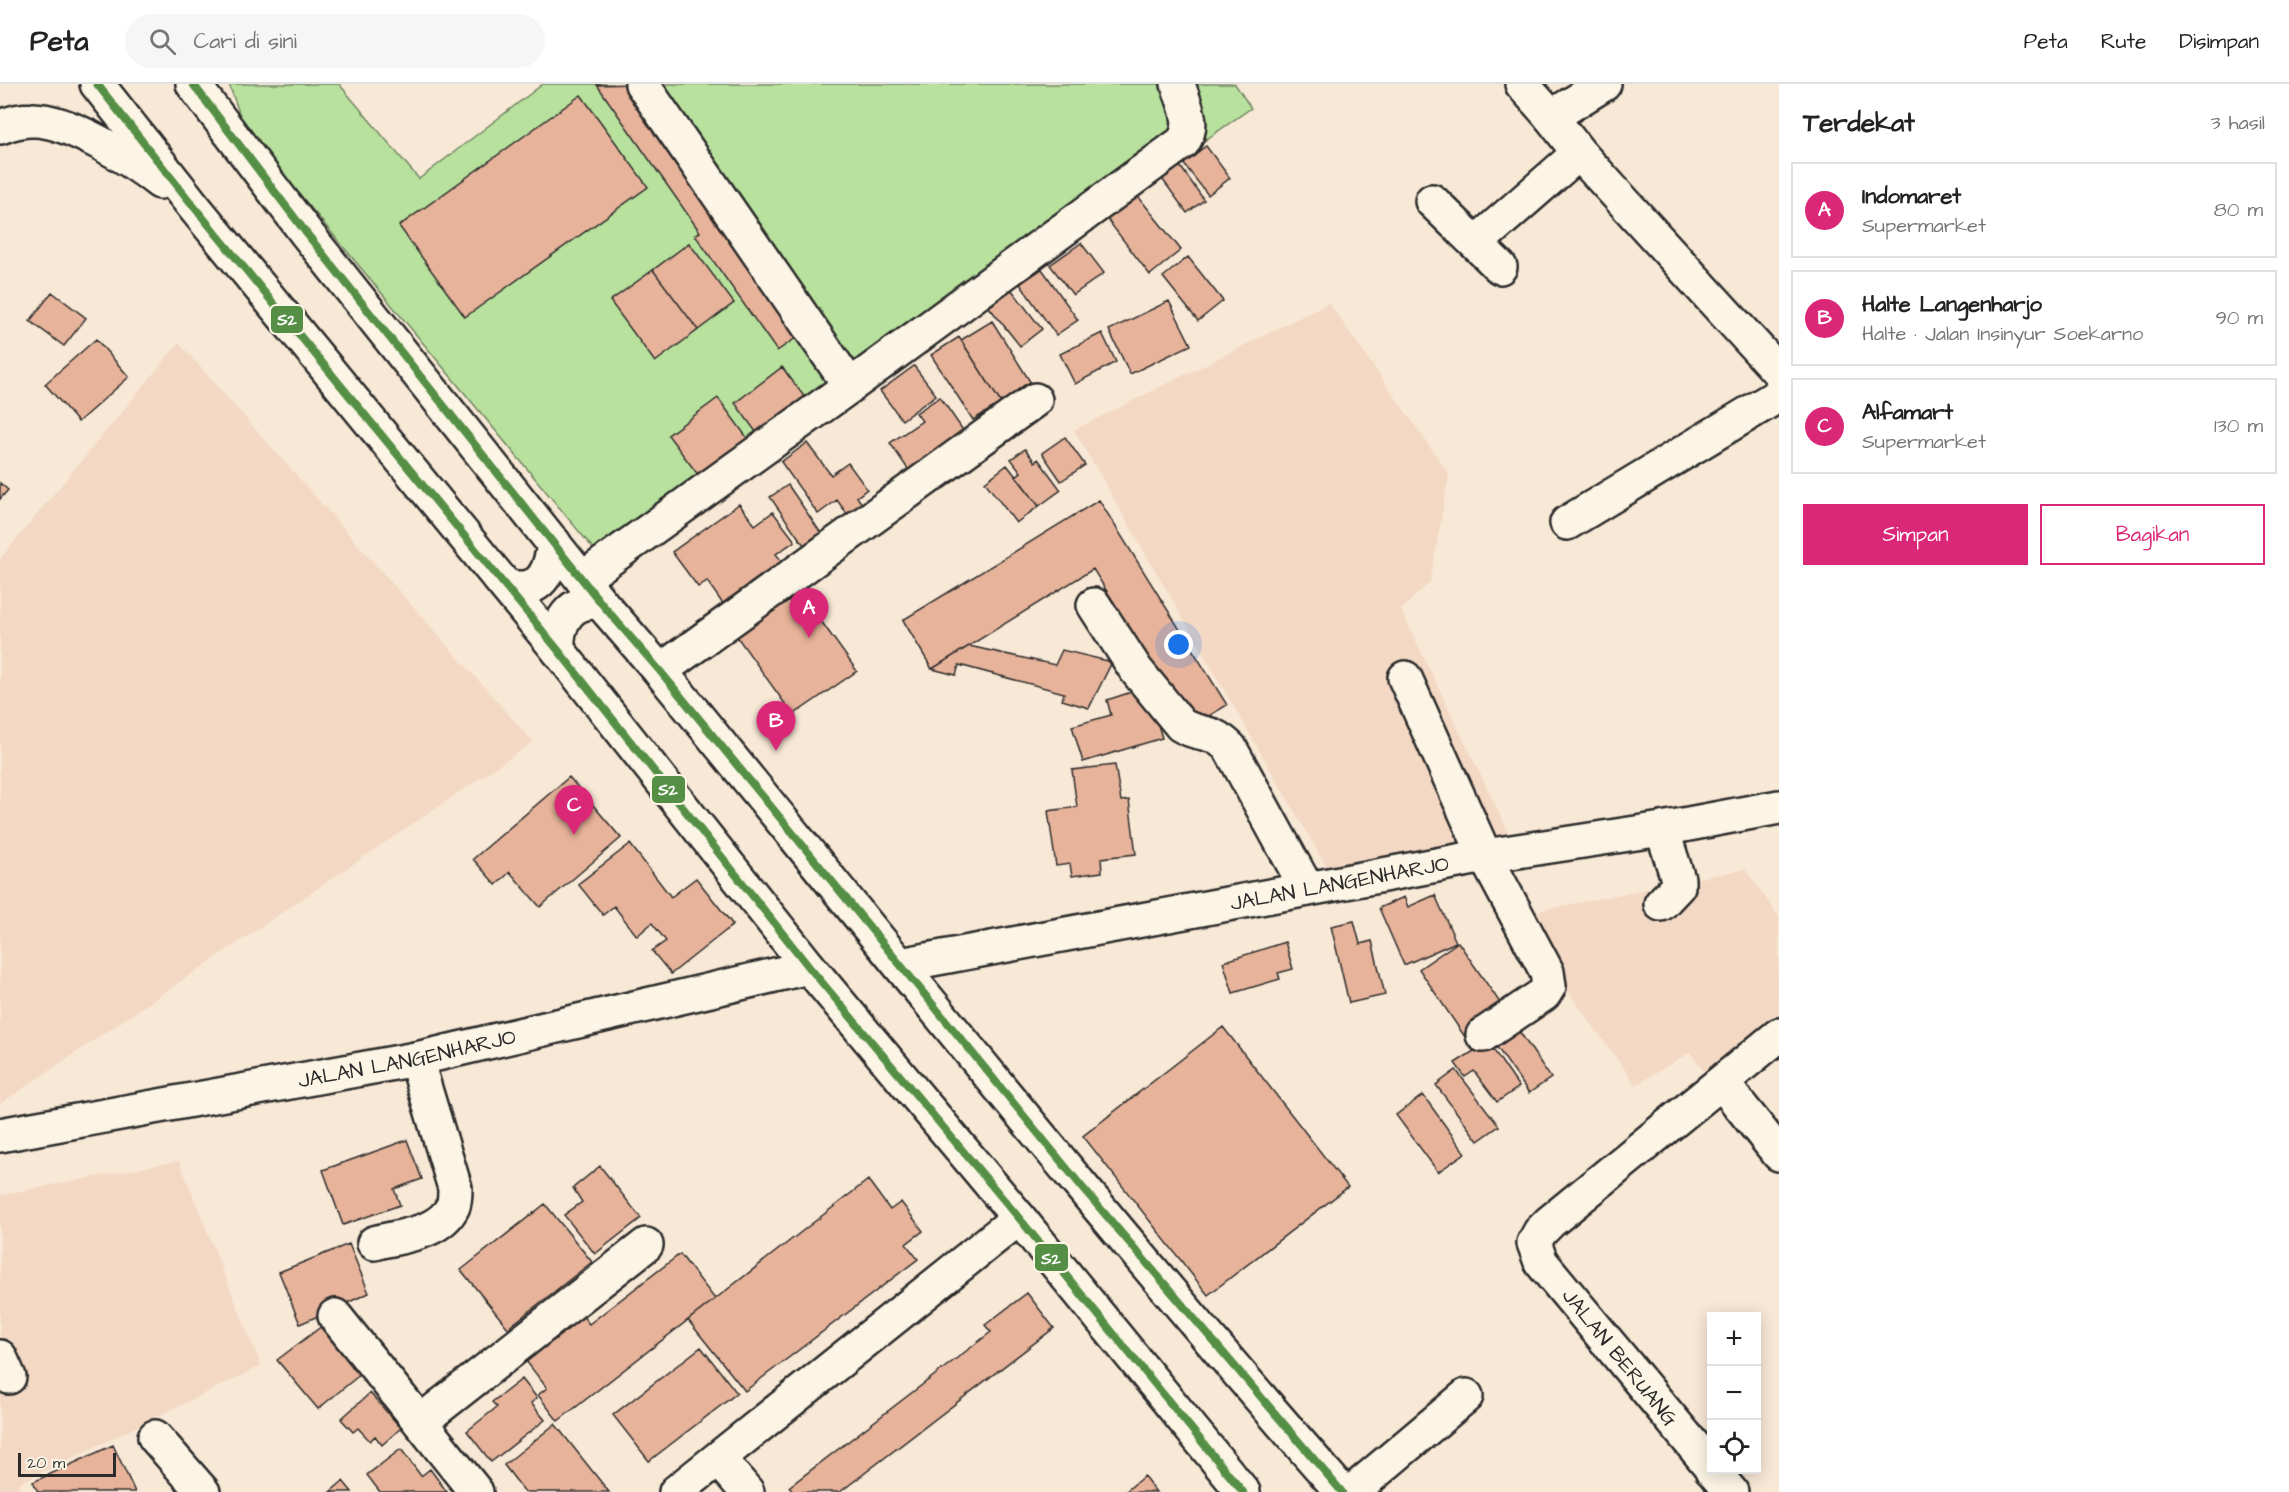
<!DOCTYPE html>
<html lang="id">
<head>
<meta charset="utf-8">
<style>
  body { margin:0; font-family:"Architects Daughter",sans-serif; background:#f6f6f6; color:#222 }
  .controls { position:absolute; right:18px; bottom:18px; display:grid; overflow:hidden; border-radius:0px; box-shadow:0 3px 15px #0003 }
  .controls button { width:54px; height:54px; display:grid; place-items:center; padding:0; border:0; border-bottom:2px solid #e0e0e0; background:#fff; color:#222; font:30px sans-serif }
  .scale { position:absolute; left:18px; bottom:15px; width:98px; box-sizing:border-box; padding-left:6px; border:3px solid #2b2b2b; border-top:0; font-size:16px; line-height:21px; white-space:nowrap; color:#2b2b2b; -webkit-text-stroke:4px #fcf5e5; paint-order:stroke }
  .you { position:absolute; left:1179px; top:561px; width:21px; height:21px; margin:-15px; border:4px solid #fff; border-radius:50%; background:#1a73e8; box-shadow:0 0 0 9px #1a73e833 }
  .badge { display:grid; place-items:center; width:39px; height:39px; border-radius:50%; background:#db2777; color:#fff; font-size:20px; font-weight:700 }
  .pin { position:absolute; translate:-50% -50px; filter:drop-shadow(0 2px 3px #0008) }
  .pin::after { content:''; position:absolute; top:32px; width:21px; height:18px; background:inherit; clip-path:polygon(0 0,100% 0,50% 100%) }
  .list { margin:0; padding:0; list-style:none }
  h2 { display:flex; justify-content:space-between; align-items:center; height:78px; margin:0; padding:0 24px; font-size:26px }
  h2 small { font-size:20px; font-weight:400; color:#767676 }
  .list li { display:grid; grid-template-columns:39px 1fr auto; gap:18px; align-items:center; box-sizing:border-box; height:96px; margin:0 12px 12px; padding:0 12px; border:2px solid #e0e0e0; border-radius:0px }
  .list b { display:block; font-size:22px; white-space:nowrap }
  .list p { margin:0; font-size:20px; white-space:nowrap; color:#767676 }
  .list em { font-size:20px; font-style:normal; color:#767676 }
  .actions { display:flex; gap:12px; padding:18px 24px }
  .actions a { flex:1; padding:14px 0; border:2px solid #db2777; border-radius:0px; text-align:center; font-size:21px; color:#db2777 }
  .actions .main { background:#db2777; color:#fff }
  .icon { flex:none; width:33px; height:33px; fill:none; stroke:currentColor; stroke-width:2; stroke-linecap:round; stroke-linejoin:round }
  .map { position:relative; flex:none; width:1779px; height:1408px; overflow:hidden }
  header { display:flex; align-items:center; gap:36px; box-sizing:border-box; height:84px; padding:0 30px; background:#fff; border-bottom:2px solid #e0e0e0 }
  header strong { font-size:28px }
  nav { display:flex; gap:33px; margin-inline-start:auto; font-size:21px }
  .search { width:420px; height:54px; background:#f6f6f6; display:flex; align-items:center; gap:15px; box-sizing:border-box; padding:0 21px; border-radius:33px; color:#767676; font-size:22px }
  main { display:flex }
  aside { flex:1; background:#fff }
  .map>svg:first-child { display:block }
  .built { fill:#f3d8c4 }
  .green { fill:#b8e19d; stroke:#728664; stroke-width:1.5 }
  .building { fill:#e7b39a; stroke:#2b2b2b; stroke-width:1.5 }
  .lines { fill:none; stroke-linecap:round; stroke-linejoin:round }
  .minor-casing { stroke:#2b2b2b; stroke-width:38 }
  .major-casing { stroke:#2b2b2b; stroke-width:38 }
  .minor { stroke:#fcf5e5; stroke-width:33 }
  .major { stroke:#fcf5e5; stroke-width:33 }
  .bus-1-casing { stroke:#fcf5e5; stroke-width:12 }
  .bus-1 { stroke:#548f45; stroke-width:8 }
  .labels { text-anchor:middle; stroke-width:6; stroke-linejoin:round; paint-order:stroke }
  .street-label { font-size:21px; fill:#2b2b2b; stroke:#fcf5e5 }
  .line-badge { stroke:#fcf5e5; stroke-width:2 }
  .badge-label { font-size:16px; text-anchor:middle; font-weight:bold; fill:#fff }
</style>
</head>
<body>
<header>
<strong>Peta</strong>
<div class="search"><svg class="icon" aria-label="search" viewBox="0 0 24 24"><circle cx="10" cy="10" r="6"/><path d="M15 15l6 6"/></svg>Cari di sini</div>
<nav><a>Peta</a><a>Rute</a><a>Disimpan</a></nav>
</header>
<main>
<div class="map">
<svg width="1779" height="1408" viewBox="0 0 1779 1408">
  <rect width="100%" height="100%" fill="#f8e8d6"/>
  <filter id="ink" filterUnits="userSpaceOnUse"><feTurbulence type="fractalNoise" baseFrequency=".0167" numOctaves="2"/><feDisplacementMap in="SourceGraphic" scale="12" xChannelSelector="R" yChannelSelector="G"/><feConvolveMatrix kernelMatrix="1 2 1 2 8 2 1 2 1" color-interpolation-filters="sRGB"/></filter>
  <g filter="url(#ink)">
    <!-- built -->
    <path class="built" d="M1329,219L1449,390L1430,498L1401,526L1509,750L1336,799L1074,346Z
      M179,259L533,658L0,1020V475Z
      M1745,785L1779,833V967L1724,1014L1690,968L1636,1001L1513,832Z
      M179,1077L261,1282L18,1400L21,1408H0V1111Z"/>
    <!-- green -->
    <path class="green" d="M229,0H339L419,95L543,0H613L840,312L611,486L244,43Z
      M649,0H1235L1251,24L859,299Z"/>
    <!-- building -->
    <path class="building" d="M633,0L806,247L777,267L695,151L700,148L597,1Z
      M581,11L648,103L465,233L399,142Z
      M1206,62L1230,94L1208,111L1183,79Z
      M1178,79L1204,116L1187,129L1160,92Z
      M1137,111L1181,166L1150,191L1107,135Z
      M689,159L734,219L698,246L653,186Z
      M1081,159L1104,189L1073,211L1050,181Z
      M1188,173L1223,217L1198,237L1163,193Z
      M1042,185L1078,236L1056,251L1020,200Z
      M653,186L698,246L655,278L610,217Z
      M1011,205L1042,245L1020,262L989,223Z
      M52,208L86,234L64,262L30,237Z
      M1169,217L1191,261L1130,290L1109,246Z
      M992,237L1031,299L1001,319L961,256Z
      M1102,249L1116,278L1075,300L1060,270Z
      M959,253L1001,319L973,336L931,271Z
      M96,255L129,293L78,338L45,300Z
      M914,282L936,311L902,336L880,307Z
      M782,283L806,315L759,352L735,319Z
      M940,313L967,352L912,391L890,359L922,337L916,329Z
      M718,314L751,359L702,396L668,351Z
      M1065,353L1085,381L1061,397L1042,369Z
      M807,359L831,391L848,379L867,405L857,413L869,430L855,441L837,416L818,430L781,378Z
      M1025,365L1035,378L1038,375L1061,406L1039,422L1016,392L1021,388L1011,375Z
      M1007,381L1039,422L1016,439L985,398Z
      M0,399L8,406L0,415Z
      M788,401L825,455L808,467L770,413Z
      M1099,416L1227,621L1191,643L1093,485L932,585L903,536Z
      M739,420L755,441L773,428L795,457L776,470L784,480L725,523L707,497L698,503L672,468Z
      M798,505L857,587L793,631L735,550Z
      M969,562L1055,581L1062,566L1112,578L1089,624L1062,616L1064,609L959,581L956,591L932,585Z
      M1147,603L1162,654L1083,678L1072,642L1111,631L1107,616Z
      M1115,681L1121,717L1129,716L1136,770L1101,774L1102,788L1072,792L1070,780L1056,782L1048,727L1077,723L1072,686Z
      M569,693L621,754L540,823L510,788L496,801L473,775Z
      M630,760L671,813L696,794L733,841L671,890L652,867L666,857L652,839L637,852L614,822L603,831L578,800Z
      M1435,811L1456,858L1404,881L1379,824L1404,813L1408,823Z
      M1354,837L1360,860L1372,857L1385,911L1349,919L1331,842Z
      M1285,858L1293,885L1278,889L1280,895L1233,909L1223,878Z
      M1458,858L1505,926L1465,953L1419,885Z
      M1223,943L1348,1103L1208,1211L1083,1052Z
      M1519,947L1551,994L1529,1009L1496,962Z
      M1488,958L1519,1003L1497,1018L1474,987L1465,993L1455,979Z
      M1456,986L1499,1042L1478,1057L1436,1001Z
      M1423,1011L1465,1069L1438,1088L1396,1031Z
      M407,1056L422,1095L394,1105L400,1121L343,1141L323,1086Z
      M600,1082L641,1134L595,1170L564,1131L582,1118L573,1104Z
      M868,1096L890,1126L901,1118L923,1147L906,1160L918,1175L745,1307L688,1236Z
      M545,1120L592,1178L508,1244L461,1186Z
      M349,1160L369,1209L300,1240L279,1188Z
      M680,1170L715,1215L558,1337L538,1311L547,1304L519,1268L576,1223L589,1240Z
      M1027,1209L1054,1244L840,1408H793L789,1403L991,1248L985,1241Z
      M322,1242L362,1289L318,1325L277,1276Z
      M701,1263L737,1309L649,1377L613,1331Z
      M522,1295L537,1314L531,1319L545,1336L491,1378L467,1347L497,1323L492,1318Z
      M370,1309L401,1344L382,1361L375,1352L370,1357L358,1344L353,1348L341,1335Z
      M555,1340L609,1408H525L504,1381Z
      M113,1361L135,1408H38L33,1398Z
      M401,1365L421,1392L430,1385L447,1408H380L367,1391Z
      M1144,1392L1156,1408H1125Z
      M343,1397L352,1408H330Z"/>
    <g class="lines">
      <!-- minor casing -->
      <g class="minor-casing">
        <g id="minor">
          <path d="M1522,0L1551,33L1579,69L1779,288"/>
          <path d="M1551,33L1604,0"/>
          <path d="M1432,117L1500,183"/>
          <path d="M1476,159L1579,69"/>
          <path d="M850,302L1183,58C1196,40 1184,20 1178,0"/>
          <path d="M1567,439L1779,311"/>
          <path d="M582,495L850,302L642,0"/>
          <path d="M1094,521L1136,586L1181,641C1201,653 1210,644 1230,664L1307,805"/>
          <path d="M660,587L1035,316"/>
          <path d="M1405,594L1485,772L1547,888L1549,902L1544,910L1483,951"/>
          <path d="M1661,820L1678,802V795L1662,745"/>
          <path d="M1722,999L1779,1070"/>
          <path id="s1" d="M0,1051L416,975L809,883"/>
          <path d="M374,1159C400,1152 440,1150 453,1122C455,1117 455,1110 455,1104L416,975"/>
          <path d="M335,1232L476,1408"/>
          <path d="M0,1273L9,1293"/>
          <path d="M420,1338L646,1161"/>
          <path d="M155,1353L203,1408"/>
          <path d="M719,1375L747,1408"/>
          <path d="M1712,1384L1541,1178L1534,1159L1540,1148L1550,1138L1779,951"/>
          <path d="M1712,1386L1731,1408"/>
          <path d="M676,1408L1019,1134"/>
          <path d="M1352,1408L1466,1312"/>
        </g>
      </g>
      <!-- major casing -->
      <g class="major-casing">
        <g id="major">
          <path d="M97,0L195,124L558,566L809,883L1019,1134L1243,1408"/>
          <path d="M193,0L307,150L601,519L660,587C885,862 1107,1141 1342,1408"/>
          <path d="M0,43C10,39 21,36 32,36C68,35 132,76 160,98"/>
          <path d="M506,502C540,511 550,490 554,459"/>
          <path d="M558,566C556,539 570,514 601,519"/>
          <path id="s2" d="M900,881L1485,772L1662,745L1779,723"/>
        </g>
      </g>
      <!-- minor -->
      <use href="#minor" class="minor"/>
      <!-- major -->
      <use href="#major" class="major"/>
      <!-- bus-1 casing -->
      <g class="bus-1-casing">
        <path id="bus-1" d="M97,0L195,124L558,566L809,883L1019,1134L1243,1408
          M193,0L307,150L601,519L660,587L1082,1103L1342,1408"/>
      </g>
      <!-- bus-1 -->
      <use href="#bus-1" class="bus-1"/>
    </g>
  </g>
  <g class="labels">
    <!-- street labels -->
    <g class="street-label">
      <text dy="7" stroke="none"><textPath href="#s2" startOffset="447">JALAN LANGENHARJO</textPath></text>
      <text dy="7" stroke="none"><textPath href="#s1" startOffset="414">JALAN LANGENHARJO</textPath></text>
      <text transform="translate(1620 1273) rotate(51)" y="7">JALAN BERUANG</text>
    </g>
  </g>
  <g class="line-badge">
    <rect x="270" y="221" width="34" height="29" rx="6" fill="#548f45"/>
    <rect x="651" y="691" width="35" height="29" rx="6" fill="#548f45"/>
    <rect x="1034" y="1159" width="35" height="29" rx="6" fill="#548f45"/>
  </g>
  <g class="badge-label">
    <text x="287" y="241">S2</text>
    <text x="668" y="711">S2</text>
    <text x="1051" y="1180">S2</text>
  </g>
</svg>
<div class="controls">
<button>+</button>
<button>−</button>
<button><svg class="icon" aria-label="locate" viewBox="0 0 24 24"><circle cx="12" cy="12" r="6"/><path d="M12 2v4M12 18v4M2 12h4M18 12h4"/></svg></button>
</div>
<div class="scale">20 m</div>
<div class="you"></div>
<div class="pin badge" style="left:809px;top:554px">A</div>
<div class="pin badge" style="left:776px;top:667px">B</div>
<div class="pin badge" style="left:574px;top:751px">C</div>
</div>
<aside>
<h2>Terdekat<small>3 hasil</small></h2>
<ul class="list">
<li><span class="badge">A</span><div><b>Indomaret</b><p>Supermarket</p></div><em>80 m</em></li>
<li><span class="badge">B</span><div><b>Halte Langenharjo</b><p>Halte · Jalan Insinyur Soekarno</p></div><em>90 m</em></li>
<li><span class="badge">C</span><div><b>Alfamart</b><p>Supermarket</p></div><em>130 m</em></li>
</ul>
<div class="actions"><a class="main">Simpan</a><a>Bagikan</a></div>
</aside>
</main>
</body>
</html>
